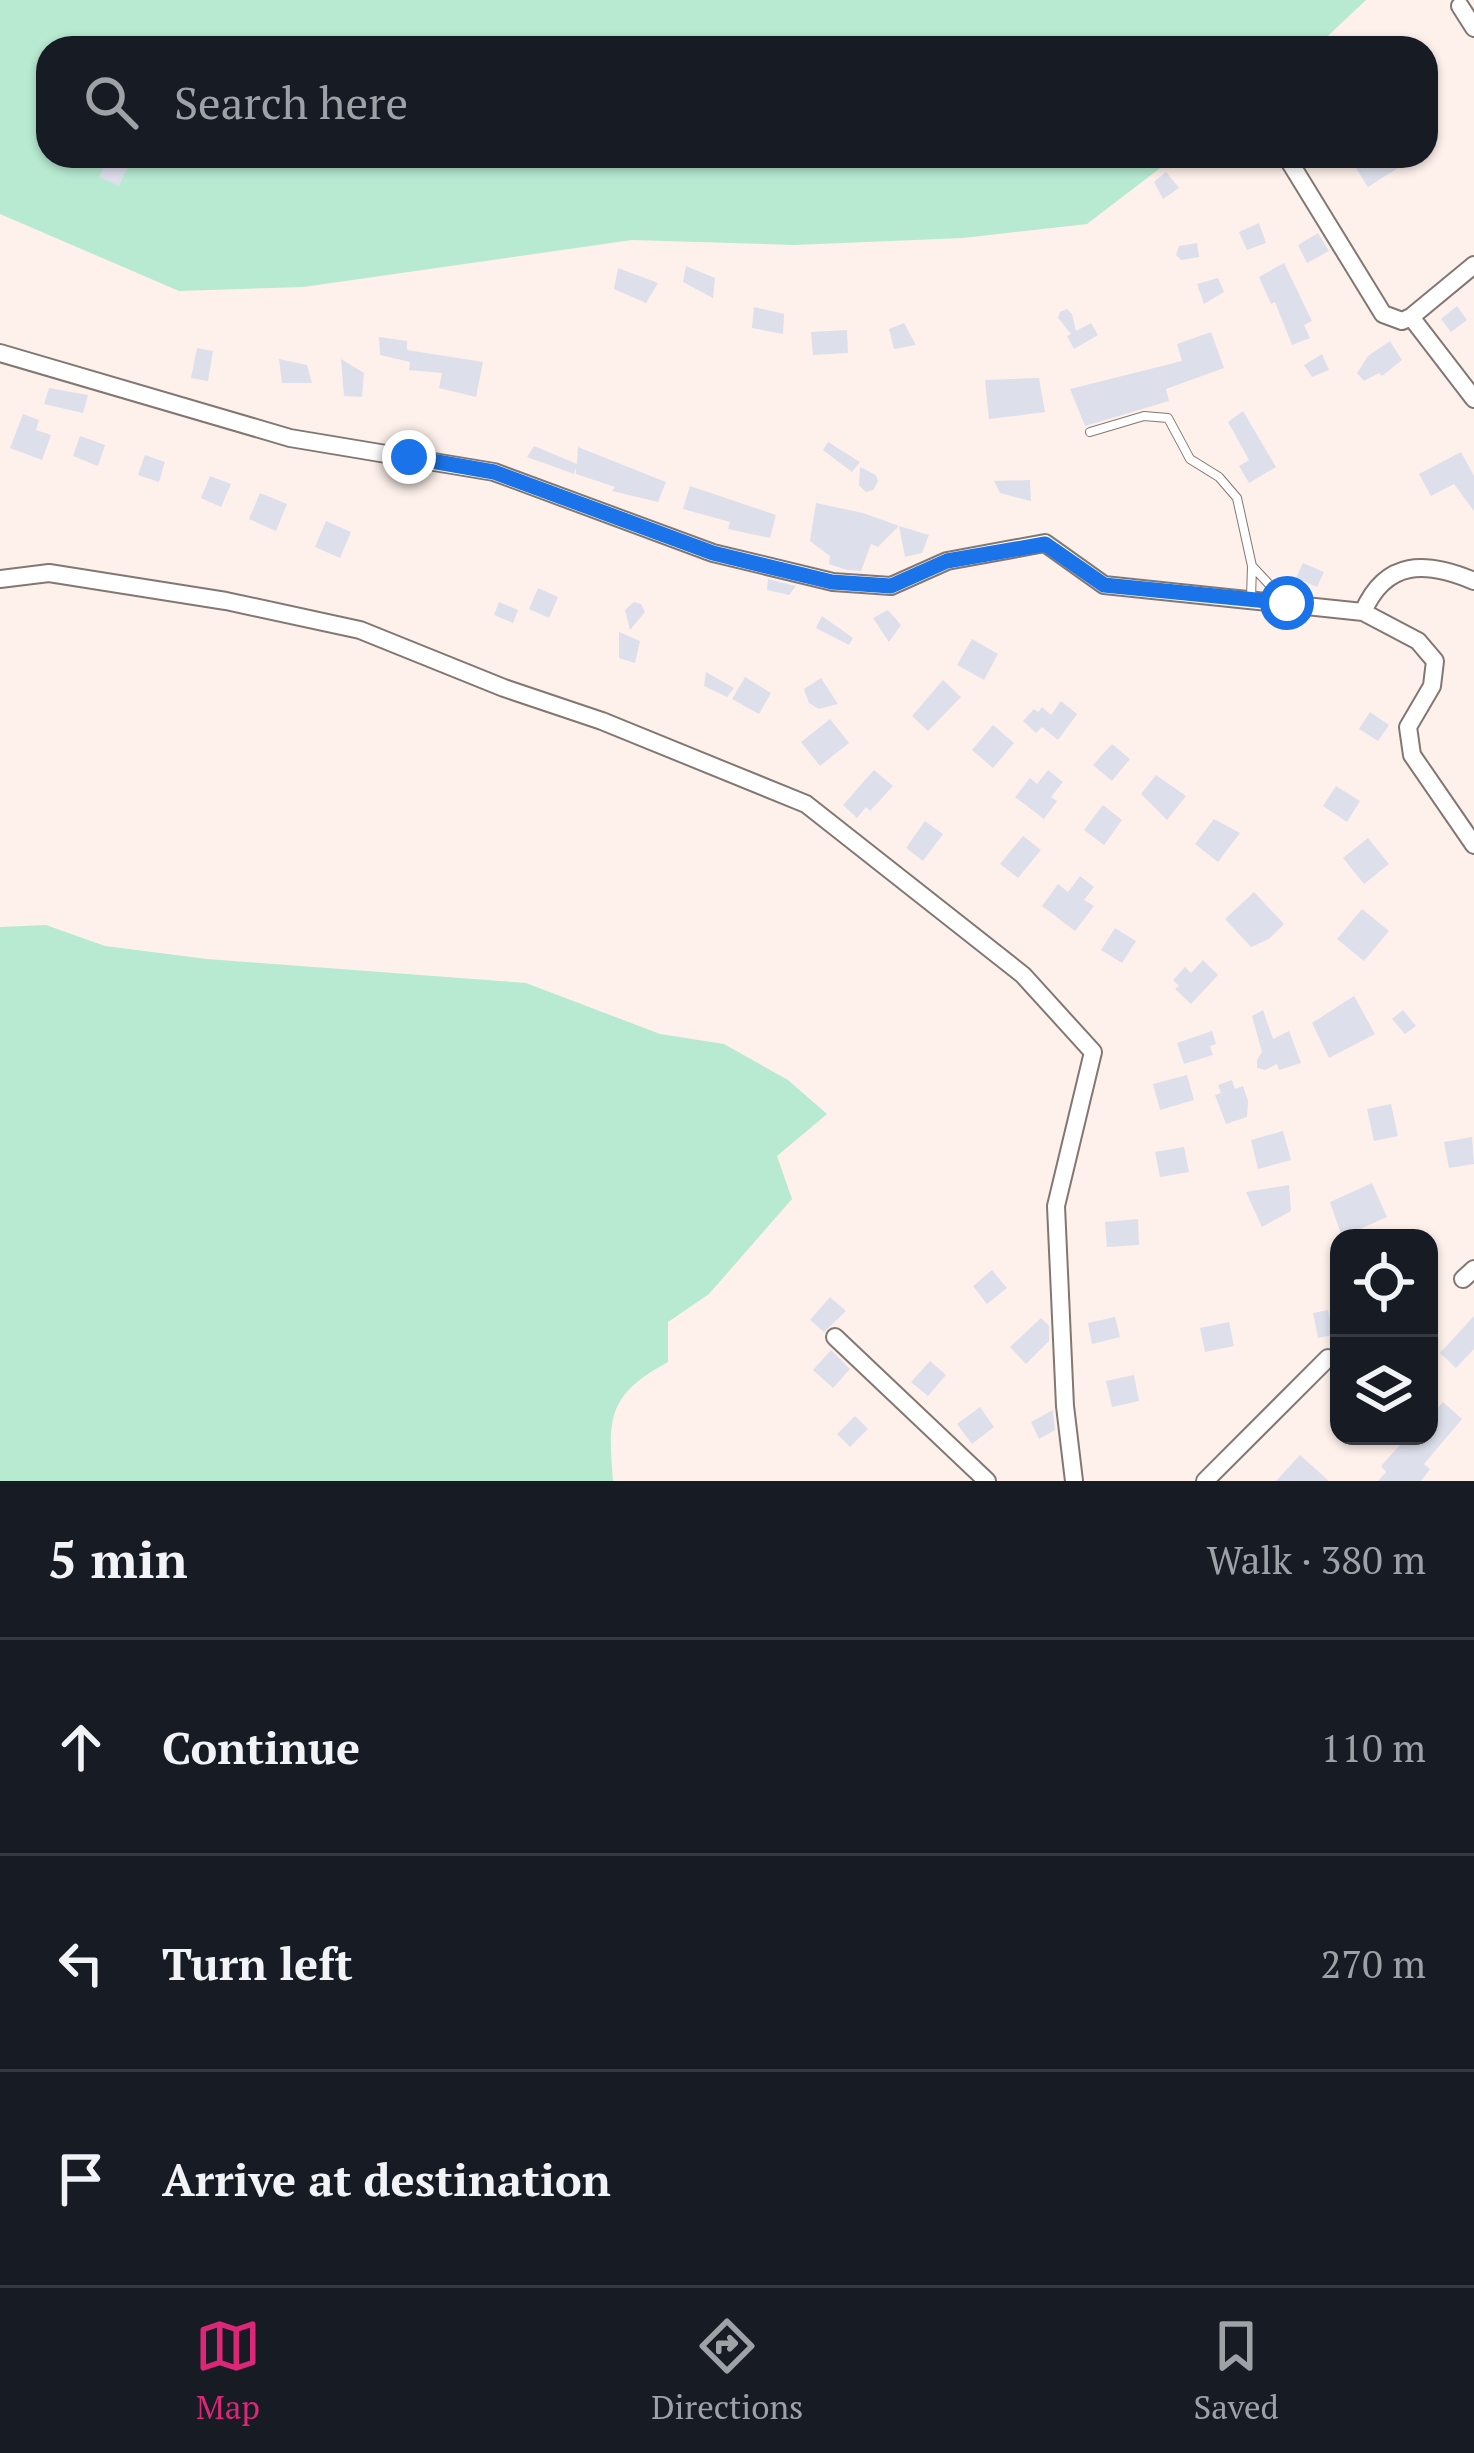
<!DOCTYPE html>
<html lang="en">
<head>
<meta charset="utf-8">
<style>
  body { margin:0; font-family:"PT Serif",serif; background:#242831; color:#f1f3f6 }
  .controls { position:absolute; right:36px; bottom:36px; display:grid; overflow:hidden; border-radius:24px; box-shadow:0 3px 9px #0004 }
  .controls button { width:108px; height:108px; display:grid; place-items:center; padding:0; border:0; border-bottom:3px solid #363941; background:#171b24; color:#f1f3f6; font:60px sans-serif }
  .stop { position:absolute; width:36px; height:36px; margin:-27px; border:9px solid #1a73e8; border-radius:50%; background:#fff }
  .stop.end { background:#1a73e8; border-color:#fff; box-shadow:0 3px 12px #0008 }
  .list { margin:0; padding:0; list-style:none }
  h2 { display:flex; justify-content:space-between; align-items:center; height:156px; margin:0; padding:0 48px; font-size:51px }
  h2 small { font-size:39px; font-weight:400; color:#9ea1a6 }
  .list li { display:grid; grid-template-columns:78px 1fr auto; gap:36px; align-items:center; box-sizing:border-box; height:216px; padding:0 48px; border-top:3px solid #363941 }
  .list b { display:block; font-size:45px; white-space:nowrap }
  .list em { font-size:39px; font-style:normal; color:#9ea1a6 }
  .icon { flex:none; width:66px; height:66px; fill:none; stroke:currentColor; stroke-width:2; stroke-linecap:round; stroke-linejoin:round }
  .map { position:relative; flex:none; width:1474px; height:1481px; overflow:hidden }
  .search { position:absolute; background:#171b24; box-shadow:0 3px 9px #0004; left:36px; right:36px; top:36px; height:132px; display:flex; align-items:center; gap:30px; box-sizing:border-box; padding:0 42px; border-radius:36px; color:#9ea1a6; font-size:45px }
  .sheet { height:804px; background:#171b24 }
  nav { display:flex; justify-content:space-around; align-items:center; box-sizing:border-box; height:168px; border-top:3px solid #363941; background:#171b24; font-size:33px; color:#9ea1a6 }
  nav a { display:grid; justify-items:center; gap:6px }
  nav .on { color:#db2777 }
  .map>svg:first-child { display:block }
  .green { fill:#b7ead0 }
  .building { fill:#dddfeb }
  .lines { fill:none; stroke-linecap:round; stroke-linejoin:round }
  .lane-casing { stroke:#827772; stroke-width:10 }
  .street-casing { stroke:#827772; stroke-width:20 }
  .lane { stroke:#fff; stroke-width:8 }
  .street { stroke:#fff; stroke-width:16 }
  .route { stroke:#1a73e8; stroke-width:15 }
</style>
</head>
<body>
<div class="map">
<svg width="1474" height="1481" viewBox="0 0 1474 1481">
  <rect width="100%" height="100%" fill="#fef1eb"/>
  <!-- green -->
  <path class="green" d="M0,0H1366L1315,48H48V156H1176L1087,224L963,238L794,245L632,240L303,287L179,291L0,214Z
    M46,925L105,946L207,959L526,983L660,1034L724,1044L788,1080L827,1114L777,1156L792,1199L709,1294L668,1322V1362C607,1395 608,1418 613,1481H0V927Z"/>
  <!-- building -->
  <path class="building" d="M108,156L129,165L119,186L99,177Z
    M1355,156H1398L1404,164L1368,187L1354,165L1359,162Z
    M1166,172L1179,188L1163,199L1154,182Z
    M1259,223L1266,243L1247,250L1239,232Z
    M1318,233L1329,251L1307,263L1298,245Z
    M1197,243L1199,257L1181,260L1176,255L1179,246Z
    M1284,263L1312,321L1304,325L1310,338L1292,345L1275,302L1271,304L1259,277Z
    M686,266L715,278L713,298L683,282Z
    M618,268L658,283L646,303L614,289Z
    M1218,278L1224,292L1204,304L1197,284Z
    M1457,306L1467,320L1451,332L1441,319Z
    M754,307L784,314L783,334L752,328Z
    M1067,309L1072,314L1076,331L1091,323L1098,335L1074,349L1067,336L1071,334L1058,318L1060,312Z
    M904,323L916,345L894,349L889,329Z
    M847,330L848,353L813,355L811,332Z
    M1211,332L1224,368L1166,389L1169,401L1085,426L1070,389L1182,361L1177,344Z
    M379,337L407,341V350L483,362L476,397L439,388L442,373L409,370L410,362L380,355Z
    M1390,341L1402,360L1382,376L1379,373L1364,381L1357,373L1368,356Z
    M197,348L213,351L208,381L191,378Z
    M1322,354L1329,370L1312,377L1304,365Z
    M279,359L307,365L312,383H282Z
    M341,359L364,373L362,397L344,396Z
    M1039,378L1045,412L989,419L985,380Z
    M49,388L88,395L83,413L44,404Z
    M1243,411L1276,467L1249,483L1239,466L1249,460L1228,422Z
    M23,414L39,420L36,430L51,435L42,460L10,448Z
    M80,436L105,445L98,466L73,456Z
    M828,442L860,462L852,472L823,450Z
    M534,446L577,464L578,447L666,482L658,502L612,491L615,487L576,474V467L574,474L527,457Z
    M1461,452L1474,476V511L1454,484L1431,496L1419,474Z
    M145,455L165,462L159,482L138,475Z
    M860,467L876,475L878,481L873,490L866,492L859,485Z
    M210,476L231,484L221,507L201,498Z
    M1030,480L1031,501L1000,493L994,481Z
    M690,486L776,515L770,538L728,529L730,522L683,509Z
    M260,493L287,504L276,531L249,519Z
    M816,503L863,513L899,526L878,547L871,544L861,571L847,570L829,564L830,556L810,541Z
    M326,521L351,532L340,558L315,547Z
    M899,526L929,535L922,553L905,557Z
    M1303,563L1324,572L1317,587L1296,578Z
    M768,579L796,586L789,595L767,590Z
    M538,588L558,597L549,618L529,609Z
    M499,602L518,610L513,623L494,615Z
    M634,602L641,604L645,612L630,630L625,610Z
    M888,610L901,625L889,642L873,618Z
    M822,616L853,638L849,645L816,628Z
    M619,632L640,641L635,663L619,658Z
    M972,639L998,654L984,680L957,665Z
    M706,672L734,688L727,697L704,686Z
    M745,677L771,693L759,714L732,699Z
    M821,678L838,704L819,709L809,703L804,689Z
    M943,680L961,697L928,731L912,716Z
    M1061,701L1077,714L1058,740L1042,727L1036,733L1023,721L1034,709L1038,712L1042,707L1051,715Z
    M1370,712L1389,725L1378,741L1359,729Z
    M830,719L849,743L820,766L801,742Z
    M993,725L1014,743L993,768L972,750Z
    M1112,744L1130,759L1112,781L1093,765Z
    M874,770L893,786L870,811L866,807L857,818L843,805Z
    M1048,770L1063,782L1051,797L1057,801L1044,819L1015,797L1030,778L1037,784Z
    M1156,775L1186,796L1167,820L1141,794Z
    M1336,786L1360,801L1347,822L1323,806Z
    M1103,805L1122,820L1104,845L1084,830Z
    M1214,819L1240,833L1218,862L1195,844Z
    M925,821L943,834L923,861L906,848Z
    M1023,836L1041,850L1018,878L1000,864Z
    M1368,838L1389,864L1364,884L1343,858Z
    M1080,876L1094,887L1084,900L1094,906L1075,931L1042,906L1058,884L1068,892Z
    M1254,892L1284,924L1269,939L1251,947L1225,919Z
    M1362,909L1389,931L1364,961L1337,939Z
    M1115,928L1136,941L1122,963L1101,950Z
    M1203,960L1218,975L1191,1004L1175,989L1179,986L1173,980L1185,967L1191,973Z
    M1354,996L1375,1034L1329,1058L1312,1023Z
    M1263,1010L1273,1039L1289,1031L1301,1063L1279,1070L1277,1064L1265,1070L1257,1068V1060L1262,1052L1252,1016Z
    M1403,1010L1416,1026L1405,1034L1392,1019Z
    M1212,1031L1216,1044L1210,1046L1213,1055L1184,1064L1177,1043Z
    M1187,1075L1194,1100L1160,1110L1153,1084Z
    M1232,1080L1235,1089L1243,1086L1248,1101L1247,1117L1226,1124L1215,1095L1221,1093L1218,1085Z
    M1391,1104L1398,1136L1374,1141L1367,1109Z
    M1283,1131L1291,1160L1258,1169L1251,1140Z
    M1472,1137L1474,1164L1449,1168L1444,1142Z
    M1184,1147L1189,1172L1160,1177L1155,1152Z
    M1372,1183L1387,1217L1342,1237L1330,1202Z
    M1289,1185L1291,1211L1262,1227L1246,1192Z
    M1138,1219L1139,1245L1107,1247L1105,1222Z
    M992,1270L1007,1288L987,1304L973,1286Z
    M830,1297L846,1311L824,1332L810,1320Z
    M1328,1310L1333,1335L1318,1338L1313,1313Z
    M1474,1316V1349L1456,1368L1440,1353Z
    M1115,1317L1120,1337L1092,1344L1088,1323Z
    M1041,1318L1049,1326V1341L1026,1364L1010,1347Z
    M1229,1322L1234,1346L1205,1352L1200,1328Z
    M831,1350L850,1369L833,1388L813,1370Z
    M930,1361L946,1375L928,1396L911,1382Z
    M1134,1375L1139,1401L1112,1407L1106,1381Z
    M1443,1402L1462,1419L1424,1464L1430,1469L1421,1481H1378L1386,1472L1381,1466L1408,1436H1429V1418Z
    M980,1407L994,1427L972,1444L957,1424Z
    M1053,1410L1055,1430L1039,1439L1031,1422Z
    M855,1416L868,1429L850,1447L837,1434Z
    M1300,1455L1329,1481H1276Z"/>
  <g class="lines">
    <!-- lane casing -->
    <g class="lane-casing">
      <path id="lane" d="M1090,432L1144,416L1168,418L1190,459L1219,477L1237,498L1252,566L1251,598
        M1252,566L1282,598"/>
    </g>
    <!-- street casing -->
    <g class="street-casing">
      <path id="street" d="M1460,6L1474,28
        M1286,156L1383,314L1402,321L1411,317L1474,265
        M1411,317L1474,399
        M0,353L290,438L494,472L713,553L833,582L891,586L947,561L1045,543L1104,585L1363,612L1418,641L1435,661L1432,686L1408,727L1412,755L1474,845
        M0,579L49,573L226,601L360,630L504,688L602,721L806,804L1023,975L1093,1052L1056,1206L1065,1406L1074,1481
        M1363,612C1386,559 1426,561 1474,581
        M1463,1279L1474,1269
        M835,1337L987,1481
        M1205,1481L1328,1358"/>
    </g>
    <!-- lane -->
    <use href="#lane" class="lane"/>
    <!-- street -->
    <use href="#street" class="street"/>
  </g>
  <g class="lines">
    <!-- route -->
    <path class="route" d="M409,457L494,472L713,553L832,582L891,586L947,561L1045,544L1104,585L1287,603"/>
  </g>
</svg>
<div class="controls">
<button><svg class="icon" aria-label="locate" viewBox="0 0 24 24"><circle cx="12" cy="12" r="6"/><path d="M12 2v4M12 18v4M2 12h4M18 12h4"/></svg></button>
<button><svg class="icon" aria-label="layers" viewBox="0 0 24 24"><path d="M12 4l9 5-9 5-9-5zM3 14l9 5 9-5"/></svg></button>
</div>
<div class="stop" style="left:1287px;top:603px"></div>
<div class="stop end" style="left:409px;top:457px"></div>
<div class="search"><svg class="icon" aria-label="search" viewBox="0 0 24 24"><circle cx="10" cy="10" r="6"/><path d="M15 15l6 6"/></svg>Search here</div>
</div>
<section class="sheet">
<h2>5 min<small>Walk · 380 m</small></h2>
<ul class="list">
<li><svg class="icon" aria-label="ahead" viewBox="0 0 24 24"><path d="M12 20V5M6 11l6-6 6 6"/></svg><div><b>Continue</b></div><em>110 m</em></li>
<li><svg class="icon" aria-label="left" viewBox="0 0 24 24"><path d="M17 20v-9H6M10 6l-5 5 5 5"/></svg><div><b>Turn left</b></div><em>270 m</em></li>
<li><svg class="icon" aria-label="arrive" viewBox="0 0 24 24"><path d="M6 21V4h12l-3 4 3 4H6"/></svg><div><b>Arrive at destination</b></div></li>
</ul>
</section>
<nav>
<a class="on"><svg class="icon" aria-label="map" viewBox="0 0 24 24"><path d="M3 6l6-2 6 2 6-2v14l-6 2-6-2-6 2zM9 4v14M15 6v14"/></svg>Map</a>
<a><svg class="icon" aria-label="directions" viewBox="0 0 24 24"><path d="M12 3l9 9-9 9-9-9zM9 14v-3h6M13 9l2 2-2 2"/></svg>Directions</a>
<a><svg class="icon" aria-label="saved" viewBox="0 0 24 24"><path d="M7 4h10v16l-5-4-5 4z"/></svg>Saved</a>
</nav>
</body>
</html>
